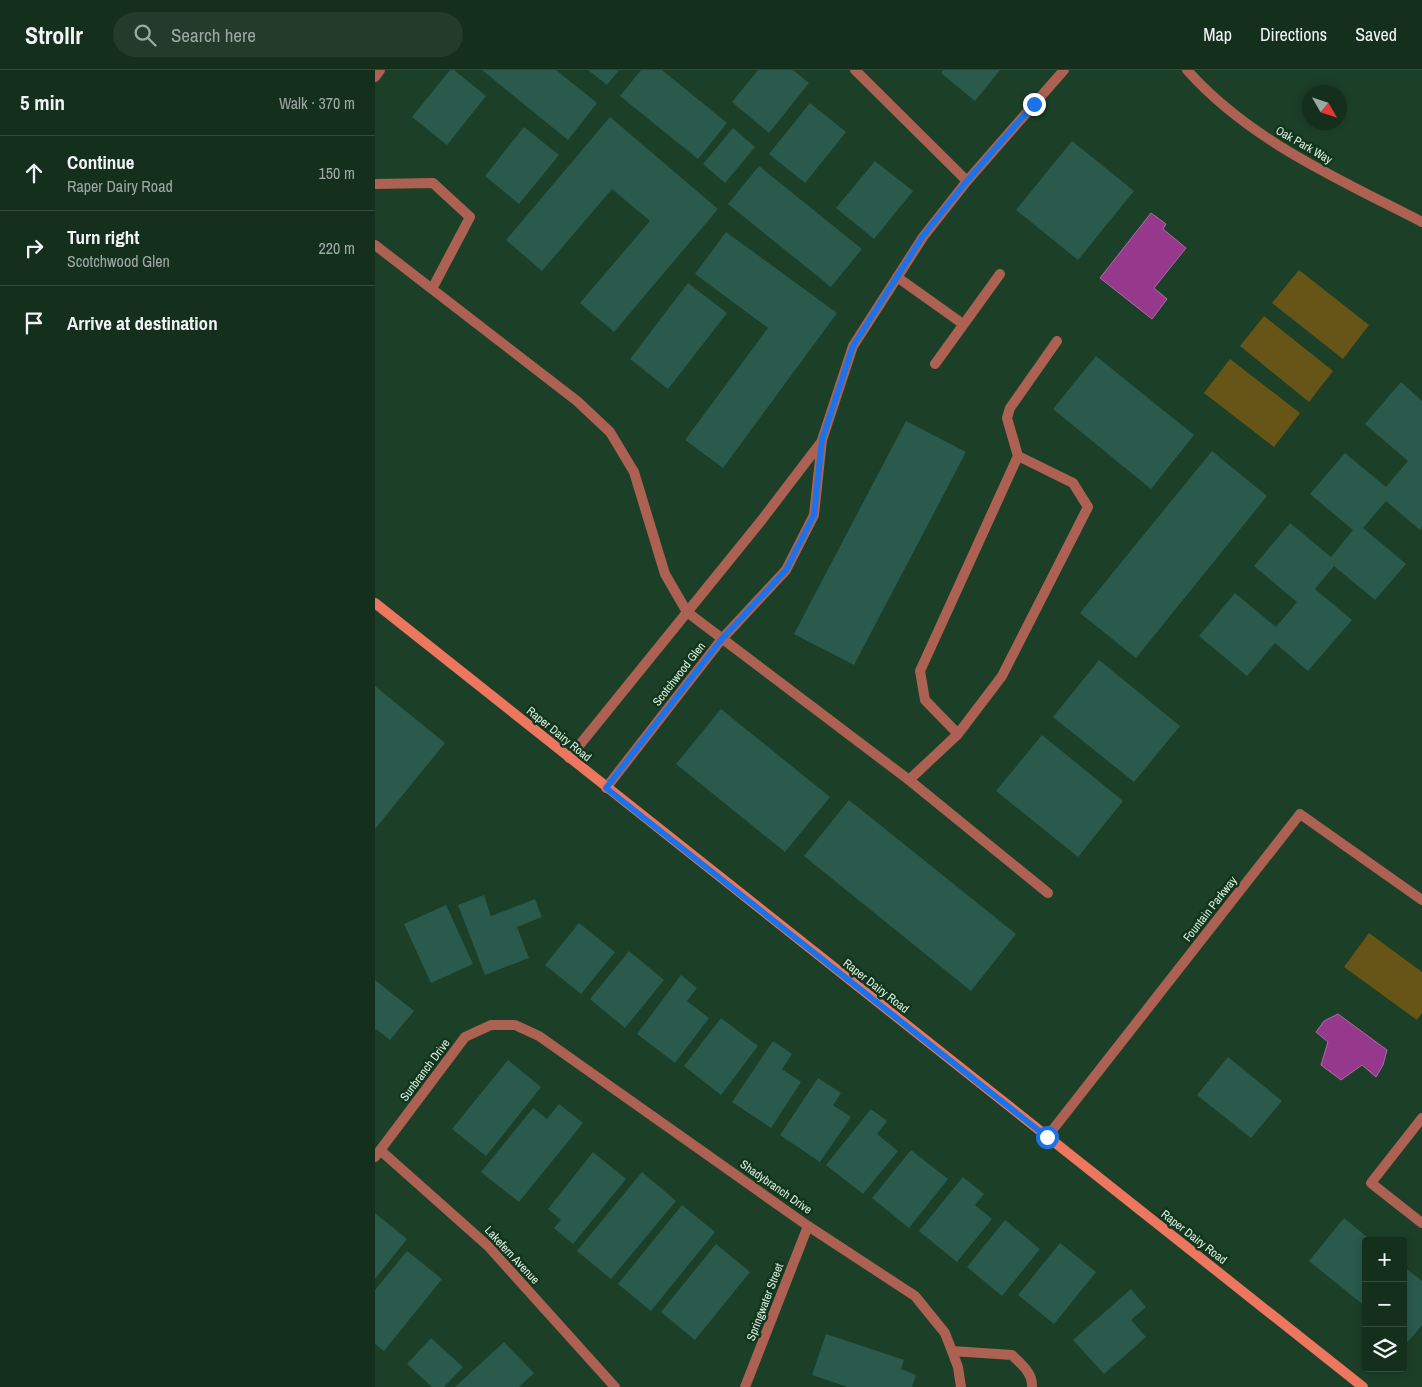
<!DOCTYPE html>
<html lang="en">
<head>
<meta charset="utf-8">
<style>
  body { margin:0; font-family:"Archivo Narrow",sans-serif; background:#223b2a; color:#f1f3f6 }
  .controls { position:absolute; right:15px; bottom:15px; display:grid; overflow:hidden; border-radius:5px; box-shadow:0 2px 8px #0003 }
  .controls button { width:45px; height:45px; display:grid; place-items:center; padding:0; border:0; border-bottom:1px solid #344a3b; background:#152f1d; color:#f1f3f6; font:25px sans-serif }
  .compass { position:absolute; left:927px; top:15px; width:45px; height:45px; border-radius:50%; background:#152f1d; box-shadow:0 2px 8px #0003; rotate:129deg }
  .stop { position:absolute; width:15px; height:15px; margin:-11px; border:4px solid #1a73e8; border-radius:50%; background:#fff }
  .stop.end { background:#1a73e8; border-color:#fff; box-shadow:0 1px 5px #0008 }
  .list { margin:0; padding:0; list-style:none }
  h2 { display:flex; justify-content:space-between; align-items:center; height:65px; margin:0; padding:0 20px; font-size:21px }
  h2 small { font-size:16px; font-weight:400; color:#9da9a4 }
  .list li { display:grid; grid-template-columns:32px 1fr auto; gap:15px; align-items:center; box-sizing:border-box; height:75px; padding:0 20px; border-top:1px solid #344a3b }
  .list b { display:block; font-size:19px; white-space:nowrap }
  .list p { margin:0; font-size:16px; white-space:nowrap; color:#9da9a4 }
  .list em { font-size:16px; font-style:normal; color:#9da9a4 }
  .icon { flex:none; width:28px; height:28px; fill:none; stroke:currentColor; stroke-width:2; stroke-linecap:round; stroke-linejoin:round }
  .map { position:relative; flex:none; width:1047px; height:1317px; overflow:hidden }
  header { display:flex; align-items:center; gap:30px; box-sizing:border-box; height:70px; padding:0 25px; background:#152f1d; border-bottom:1px solid #344a3b }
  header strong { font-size:24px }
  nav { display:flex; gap:28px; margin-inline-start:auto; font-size:18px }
  .search { width:350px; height:45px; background:#223b2a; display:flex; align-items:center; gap:12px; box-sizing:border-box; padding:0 18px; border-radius:28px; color:#9da9a4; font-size:19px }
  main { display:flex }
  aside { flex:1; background:#152f1d }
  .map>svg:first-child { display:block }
  .green { fill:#675518 }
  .water { fill:#96388c; stroke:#ab6fa5 }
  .building { fill:#295a4c }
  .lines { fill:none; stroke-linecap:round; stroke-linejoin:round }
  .lane { stroke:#ac6153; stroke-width:10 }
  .street { stroke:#ac6153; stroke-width:10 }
  .secondary { stroke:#ed765f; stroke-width:10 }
  .route { stroke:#1a73e8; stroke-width:6 }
  .labels { text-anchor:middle; stroke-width:5; stroke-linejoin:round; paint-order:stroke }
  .street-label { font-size:12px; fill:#dcf0e0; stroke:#11351d }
</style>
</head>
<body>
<header>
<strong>Strollr</strong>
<div class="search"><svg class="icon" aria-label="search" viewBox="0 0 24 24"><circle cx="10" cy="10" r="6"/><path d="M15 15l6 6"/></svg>Search here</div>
<nav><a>Map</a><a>Directions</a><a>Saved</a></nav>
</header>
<main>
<aside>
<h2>5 min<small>Walk · 370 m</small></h2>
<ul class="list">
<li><svg class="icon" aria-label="ahead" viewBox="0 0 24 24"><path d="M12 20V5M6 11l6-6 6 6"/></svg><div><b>Continue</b><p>Raper Dairy Road</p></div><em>150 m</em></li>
<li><svg class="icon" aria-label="right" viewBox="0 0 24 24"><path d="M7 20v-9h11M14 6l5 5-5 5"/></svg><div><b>Turn right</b><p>Scotchwood Glen</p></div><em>220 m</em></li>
<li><svg class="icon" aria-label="arrive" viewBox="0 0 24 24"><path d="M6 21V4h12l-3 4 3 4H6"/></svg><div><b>Arrive at destination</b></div></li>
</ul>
</aside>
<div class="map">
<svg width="1047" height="1317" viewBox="0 0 1047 1317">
  <rect width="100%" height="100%" fill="#1c3f27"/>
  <!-- green -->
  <path class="green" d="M924,200L994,255L968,289L897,233Z
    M889,246L958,301L934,332L865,276Z
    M855,289L925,343L899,377L829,323Z
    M994,863L1047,902V943L1042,950L969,897Z"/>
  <!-- water -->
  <path class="water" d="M776,143L791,154L788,159L811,178L779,218L792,229L777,249L725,208Z
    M963,944L1012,980L1008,995L1001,1007L987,995L966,1010L946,995L953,972L941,962L949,951Z"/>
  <!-- building -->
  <path class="building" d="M75,0H79L111,26L72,75L37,47Z
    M107,0H181L222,33L193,70Z
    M213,0H244L232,15Z
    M266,0H287L352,53L323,89L245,26Z
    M383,0H418L434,13L394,63L357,32Z
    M568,0H625L600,31L566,3Z
    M435,33L471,62L430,113L394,84Z
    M235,47L343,139L239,262L205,233L275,151L237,119L167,201L131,170Z
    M149,57L184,85L144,134L110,106Z
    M358,58L380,77L350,113L328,94Z
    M697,71L759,121L703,190L641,140Z
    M500,91L538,121L499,169L461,138Z
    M384,96L487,179L456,217L353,134Z
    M351,162L462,243L348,398L310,370L393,258L320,204Z
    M313,213L352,243L293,319L255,289Z
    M721,286L819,365L776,419L678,339Z
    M1026,312L1047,331V457L1045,460L1011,431L988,458L1031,494L1000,530L959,496L940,519L977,550L933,601L900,573L872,606L824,566L860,523L901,557L922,532L879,496L915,453L956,487L978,460L935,424L970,383L1011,417L1033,391L990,354Z
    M531,351L591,382L479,595L419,564Z
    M837,381L892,426L761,588L705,543Z
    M724,590L805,656L759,712L678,647Z
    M0,616L70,673L0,759Z
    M346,639L455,727L410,782L301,694Z
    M667,665L748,731L703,787L621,721Z
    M474,730L641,864L596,921L429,786Z
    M109,825L116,846L160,829L167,847L142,857L154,888L110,905L83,835Z
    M71,835L98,894L56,913L29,854Z
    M204,853L240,882L206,924L170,895Z
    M254,881L289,910L250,958L215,929Z
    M306,905L322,918L312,931L334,948L300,993L262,964Z
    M0,910L39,941L15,970L1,959L0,961Z
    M346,948L383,976L346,1025L309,996Z
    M398,971L417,984L407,999L426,1012L396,1058L357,1032Z
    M853,987L907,1031L876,1068L822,1025Z
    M133,990L166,1017L111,1086L77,1059Z
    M443,1008L466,1023L458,1035L476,1047L445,1092L405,1065Z
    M184,1034L208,1053L144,1132L106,1102L158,1038L172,1049Z
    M496,1039L512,1051L502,1064L523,1081L488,1124L451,1095Z
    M536,1080L573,1109L534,1158L497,1128Z
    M218,1082L251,1109L198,1174L179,1158L186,1150L173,1139Z
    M267,1102L301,1131L236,1209L202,1181Z
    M588,1107L609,1124L600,1135L617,1149L582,1192L544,1161Z
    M307,1135L340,1162L276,1241L243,1214Z
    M0,1143L32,1169L0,1209Z
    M969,1148L997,1171H991V1237L934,1191Z
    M630,1150L665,1179L627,1226L592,1197Z
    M685,1173L721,1202L679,1254L643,1225Z
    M341,1174L375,1202L320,1270L286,1242Z
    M32,1181L67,1209L9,1281L0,1274V1220Z
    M1028,1196L1047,1211V1255L1033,1272L1028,1268Z
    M756,1219L771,1237L756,1250L771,1267L729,1304L698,1270Z
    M451,1264L529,1290L526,1299L541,1305L537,1317H473L437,1305Z
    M56,1268L88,1297L69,1317H57L32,1294Z
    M129,1272L159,1303L144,1317H80Z"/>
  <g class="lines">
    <!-- lane -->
    <path class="lane" d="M480,0L592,111
      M812,0C875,71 964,109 1047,152
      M0,7L5,0
      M0,114L58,113L95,147L57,219
      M0,175L202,331L235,362L259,402L290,504L312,542L534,710L583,664L627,606L713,437L698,413L643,386L545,601L550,630L583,664
      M522,207L588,254
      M560,294L625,204
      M643,386L632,348L635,338L682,271
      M194,688L386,451L447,371
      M534,710L673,823
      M231,718L346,570L411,500L439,445L447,370L478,276L548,167L592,111L689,0
      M1047,1048L996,1113L1047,1153
      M672,1067L925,744L1047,830"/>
    <!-- street -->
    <path class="street" d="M5,1080L113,1176L240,1317
      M0,1087L90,967L116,955H140L164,966L433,1156L540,1226L570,1263L583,1297L586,1317
      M577,1281L637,1285C646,1294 658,1303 657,1317
      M370,1317L433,1156"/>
    <!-- secondary -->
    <path class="secondary" d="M0,533L988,1317"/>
  </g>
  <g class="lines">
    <!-- route -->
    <path class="route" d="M659,34L592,111L548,166L478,276L447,370L439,445L411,500L346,570L231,718L672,1067"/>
  </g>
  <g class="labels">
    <!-- street labels -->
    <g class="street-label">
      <text transform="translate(929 75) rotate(30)" y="4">Oak Park Way</text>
      <text transform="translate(304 604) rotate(-52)" y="4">Scotchwood Glen</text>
      <text transform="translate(184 664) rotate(39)" y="4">Raper Dairy Road</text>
      <text transform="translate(835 839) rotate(-52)" y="4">Fountain Parkway</text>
      <text transform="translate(501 916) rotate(38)" y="4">Raper Dairy Road</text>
      <text transform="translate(50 1000) rotate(-53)" y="4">Sunbranch Drive</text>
      <text transform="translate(401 1117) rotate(35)" y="4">Shadybranch Drive</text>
      <text transform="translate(819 1167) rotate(38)" y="4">Raper Dairy Road</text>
      <text transform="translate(137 1185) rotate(47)" y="4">Lakefern Avenue</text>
      <text transform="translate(390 1232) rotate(-69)" y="4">Springwater Street</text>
    </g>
  </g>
</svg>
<div class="controls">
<button>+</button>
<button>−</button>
<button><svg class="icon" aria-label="layers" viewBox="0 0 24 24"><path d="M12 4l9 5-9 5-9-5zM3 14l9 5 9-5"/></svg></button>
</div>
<svg class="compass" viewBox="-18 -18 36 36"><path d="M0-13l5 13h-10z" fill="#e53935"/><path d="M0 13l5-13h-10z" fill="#9da9a4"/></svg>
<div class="stop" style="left:672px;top:1067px"></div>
<div class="stop end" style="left:659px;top:34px"></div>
</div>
</main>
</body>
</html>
